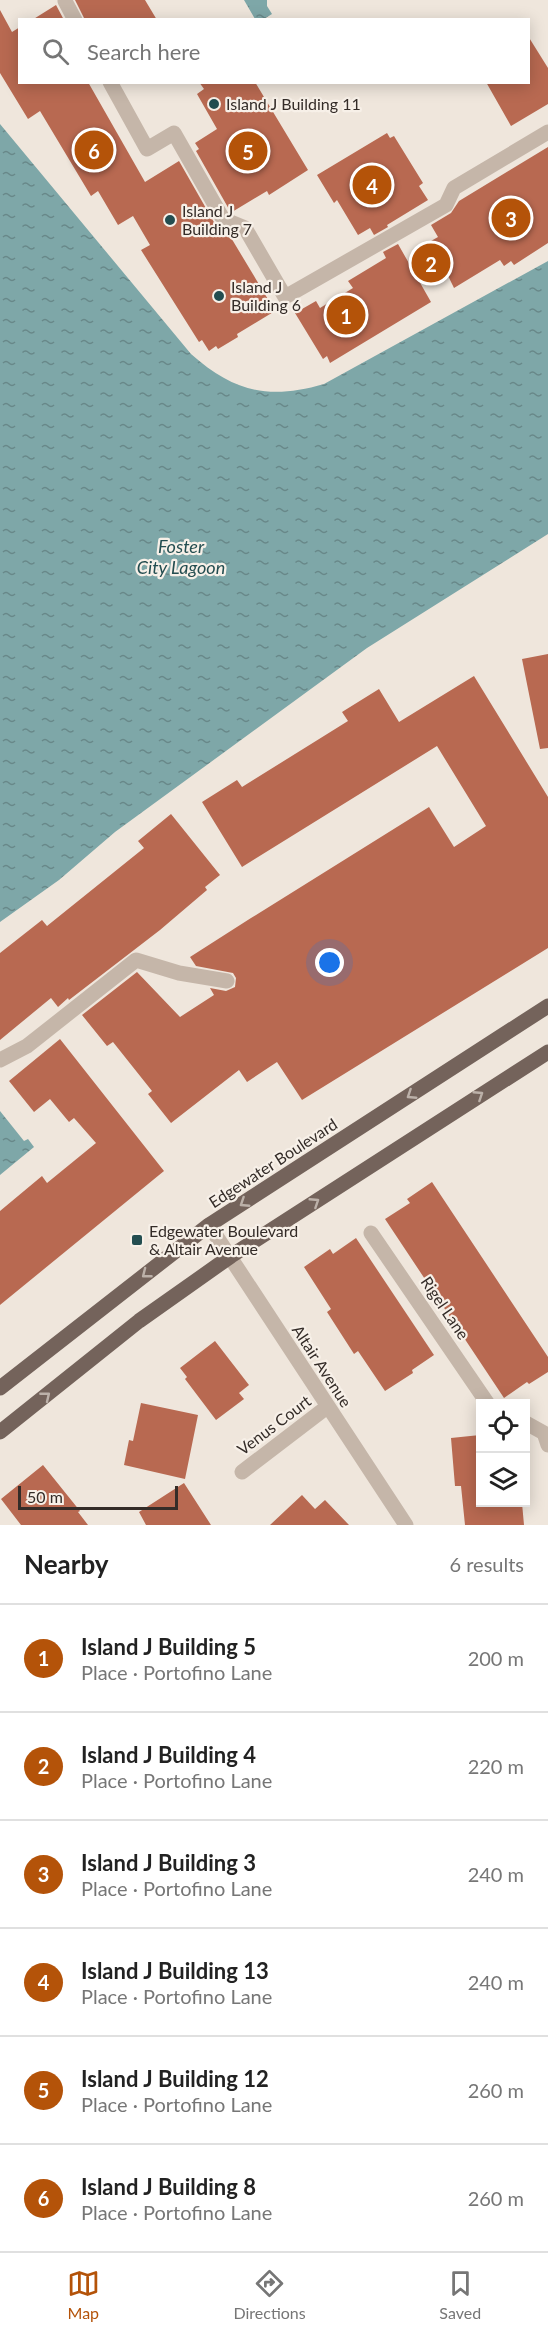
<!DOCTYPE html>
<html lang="en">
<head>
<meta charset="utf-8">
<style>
  body { margin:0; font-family:Lato,sans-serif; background:#f6f6f6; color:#222 }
  .controls { position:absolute; right:18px; bottom:18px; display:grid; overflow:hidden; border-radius:0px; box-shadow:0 3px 15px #0003 }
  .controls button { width:54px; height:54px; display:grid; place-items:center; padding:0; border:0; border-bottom:2px solid #e0e0e0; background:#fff; color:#222; font:30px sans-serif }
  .scale { position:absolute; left:18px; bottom:15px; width:160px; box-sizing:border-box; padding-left:6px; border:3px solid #342c28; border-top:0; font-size:16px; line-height:21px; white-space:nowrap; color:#342c28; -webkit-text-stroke:4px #f7f0e8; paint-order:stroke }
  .you { position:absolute; left:330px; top:963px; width:21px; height:21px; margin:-15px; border:4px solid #fff; border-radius:50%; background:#1a73e8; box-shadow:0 0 0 9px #1a73e833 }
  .badge { display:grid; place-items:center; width:39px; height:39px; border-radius:50%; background:#b45309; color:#fff; font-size:20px; font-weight:700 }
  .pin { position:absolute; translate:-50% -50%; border:3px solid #fff; box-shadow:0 2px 6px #0006 }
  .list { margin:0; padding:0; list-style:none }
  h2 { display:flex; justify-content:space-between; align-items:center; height:78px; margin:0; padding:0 24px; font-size:26px }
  h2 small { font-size:20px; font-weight:400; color:#767676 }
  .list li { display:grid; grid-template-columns:39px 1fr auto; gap:18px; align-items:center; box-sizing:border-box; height:108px; padding:0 24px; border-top:2px solid #e0e0e0 }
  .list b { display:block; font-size:22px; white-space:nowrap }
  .list p { margin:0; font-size:20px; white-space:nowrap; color:#767676 }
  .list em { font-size:20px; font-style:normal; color:#767676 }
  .icon { flex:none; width:33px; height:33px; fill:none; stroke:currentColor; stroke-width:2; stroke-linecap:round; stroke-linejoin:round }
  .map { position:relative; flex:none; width:548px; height:1525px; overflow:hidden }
  .search { position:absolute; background:#fff; box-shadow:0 3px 15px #0003; left:18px; right:18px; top:18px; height:66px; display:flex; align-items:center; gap:15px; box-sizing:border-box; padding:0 21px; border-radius:0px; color:#767676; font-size:22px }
  .sheet { height:726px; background:#fff }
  nav { display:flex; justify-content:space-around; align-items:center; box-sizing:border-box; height:84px; border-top:2px solid #e0e0e0; background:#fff; font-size:16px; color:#767676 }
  nav a { display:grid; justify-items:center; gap:3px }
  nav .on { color:#b45309 }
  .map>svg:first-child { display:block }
  .water { fill:url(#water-ripples) }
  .building { fill:#b86951 }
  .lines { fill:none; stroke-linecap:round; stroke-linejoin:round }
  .minor { stroke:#c5b6a9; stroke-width:15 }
  .major { stroke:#74635b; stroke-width:15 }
  .oneway { stroke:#bcb1a9 }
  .poi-dot { fill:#234d50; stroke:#f7f0e8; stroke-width:2 }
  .labels { text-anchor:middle; stroke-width:4.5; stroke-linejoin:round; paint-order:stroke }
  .poi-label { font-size:16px; fill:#342c28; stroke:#f7f0e8; text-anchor:start }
  .street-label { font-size:16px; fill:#342c28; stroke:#f7f0e8 }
  .water-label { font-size:18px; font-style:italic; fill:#234d50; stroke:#f7f0e8 }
</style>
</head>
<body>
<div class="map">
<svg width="548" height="1525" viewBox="0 0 548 1525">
  <defs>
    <pattern id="water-ripples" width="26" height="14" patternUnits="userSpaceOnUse" patternTransform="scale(1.5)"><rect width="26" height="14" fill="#7ea7a8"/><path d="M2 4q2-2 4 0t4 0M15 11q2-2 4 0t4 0" fill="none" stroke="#688889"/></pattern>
  </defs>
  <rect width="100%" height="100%" fill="#efe6dc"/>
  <!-- water -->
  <path class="water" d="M244,0H267V6L272,14L264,19H255Z
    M0,124L191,354C234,392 269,400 324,384L548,261V534L367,648L115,832L59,880L0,922Z
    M0,1111L24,1141L28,1139L34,1147L0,1175Z"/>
  <!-- building -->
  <path class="building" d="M75,0H145L157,20H85Z
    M56,5L64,20H32Z
    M0,10L12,32L20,27V82H88L145,182L179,161L215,224L227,231L275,311L237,334L238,337L218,349L216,346L209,351L202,340L199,342L141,250L150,245L133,216L118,225L98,191L91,196L40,111L28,119L0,73Z
    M528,36L548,68V104L511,126L486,82H528Z
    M199,82H255L308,170L269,195L267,191L232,212L230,211L196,151L199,149L195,143L217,129L197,94L204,89Z
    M387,133L390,138L394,136L423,183L419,186L428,200L387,225L388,227L374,235L370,228L358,235L337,200L334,203L317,175Z
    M548,147V243L514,265L511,261L504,266L500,260L454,288L431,241L438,237L431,225L451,213L459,201Z
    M398,244L431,302L330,363L327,356L323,359L295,313L316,301L320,308L353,288L348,281L386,258L383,252Z
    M548,654V748L540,749L522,659Z
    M474,676L548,797V948L302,1100L277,1062L247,1082L239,1070L171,1123L148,1094L152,1091L113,1042L107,1046L82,1015L137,972L180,1017L214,995L210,988L226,991L235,987L236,978L233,973L196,966L190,957L251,918L429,807L454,847L486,826L437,746L242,867L202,802L237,780L242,787L348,721L342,712L379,689L399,722Z
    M171,814L220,875L205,887L207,890L160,930L69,1000L68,998L58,1007L51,998L0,1040V953L42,920L47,926L144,848L138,841Z
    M60,1039L164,1171L0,1305V1211L42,1176L47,1183L96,1143L74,1118L69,1122L50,1099L34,1112L9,1081Z
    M432,1182L548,1357V1372L529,1384L527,1382L504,1398L385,1219L410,1203L407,1199Z
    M356,1238L434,1355L412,1370L413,1373L385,1391L358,1351L354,1354L327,1312L331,1309L304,1267L330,1249L333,1254Z
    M215,1341L249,1385L239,1393L244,1399L216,1420L185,1379L187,1377L180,1368Z
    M141,1403L198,1415L185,1479L124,1465L129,1440L133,1441Z
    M480,1435V1503H522L524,1525H465L461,1486H455L451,1438Z
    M43,1465L80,1511L78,1512L88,1525H21L1,1499Z
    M184,1483L211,1525H146L139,1512Z
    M302,1495L315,1509L325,1500L349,1525H270Z"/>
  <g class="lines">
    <!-- minor -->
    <path class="minor" d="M65,1L75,20
      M110,82L147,149L174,133L223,219L245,228L285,297L446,205L454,188L548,132
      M0,1060L27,1046L136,960L179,973L227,981
      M209,1225L406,1525
      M371,1233L488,1404
      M526,1423L544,1433L548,1445
      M242,1472L327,1407"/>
    <!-- major -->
    <path class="major" d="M0,1388L209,1225L548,1006
      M0,1432L139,1321L231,1256L548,1052"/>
  </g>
  <!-- one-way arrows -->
  <defs><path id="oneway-chevron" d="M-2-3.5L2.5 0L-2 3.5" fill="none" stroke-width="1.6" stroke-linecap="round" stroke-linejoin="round" transform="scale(1.5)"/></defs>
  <g class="oneway">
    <use href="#oneway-chevron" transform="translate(411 1095) rotate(147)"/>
    <use href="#oneway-chevron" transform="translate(479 1095) rotate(-33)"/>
    <use href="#oneway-chevron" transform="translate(315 1202) rotate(-33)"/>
    <use href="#oneway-chevron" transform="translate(244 1203) rotate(147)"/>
    <use href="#oneway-chevron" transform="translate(146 1274) rotate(142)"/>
    <use href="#oneway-chevron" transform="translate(46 1396) rotate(-39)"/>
  </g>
  <!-- markers -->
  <g class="poi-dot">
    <circle cx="214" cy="104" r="6"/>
    <circle cx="170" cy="220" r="6"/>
    <circle cx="219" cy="296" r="6"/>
    <rect x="131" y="1234" width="12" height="12" rx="3"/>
  </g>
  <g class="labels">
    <!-- poi labels -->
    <g class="poi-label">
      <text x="226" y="110">Island J Building 11</text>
      <text x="182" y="217">Island J<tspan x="182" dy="18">Building 7</tspan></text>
      <text x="231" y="293">Island J<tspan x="231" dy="18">Building 6</tspan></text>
      <text x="149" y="1237">Edgewater Boulevard<tspan x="149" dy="18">&amp; Altair Avenue</tspan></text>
    </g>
    <!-- street labels -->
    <g class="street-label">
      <text transform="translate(273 1163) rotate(-33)" y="6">Edgewater Boulevard</text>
      <text transform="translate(445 1308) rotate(56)" y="6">Rigel Lane</text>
      <text transform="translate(322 1366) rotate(57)" y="6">Altair Avenue</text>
      <text transform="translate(274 1425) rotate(-37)" y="6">Venus Court</text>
    </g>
    <!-- water labels -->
    <g class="water-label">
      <text x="181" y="553">Foster<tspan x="181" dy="21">City Lagoon</tspan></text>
    </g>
  </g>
</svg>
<div class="controls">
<button><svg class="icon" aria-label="locate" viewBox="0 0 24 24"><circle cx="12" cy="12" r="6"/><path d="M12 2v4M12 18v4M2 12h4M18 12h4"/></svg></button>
<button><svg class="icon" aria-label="layers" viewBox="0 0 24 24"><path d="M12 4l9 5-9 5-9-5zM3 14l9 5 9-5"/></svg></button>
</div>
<div class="scale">50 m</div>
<div class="you"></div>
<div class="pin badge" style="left:346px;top:315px">1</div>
<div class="pin badge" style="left:431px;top:263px">2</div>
<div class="pin badge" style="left:511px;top:218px">3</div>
<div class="pin badge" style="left:372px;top:185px">4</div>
<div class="pin badge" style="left:248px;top:151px">5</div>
<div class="pin badge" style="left:94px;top:150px">6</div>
<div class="search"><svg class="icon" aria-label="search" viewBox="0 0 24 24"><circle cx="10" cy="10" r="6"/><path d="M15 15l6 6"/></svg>Search here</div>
</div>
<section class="sheet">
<h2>Nearby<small>6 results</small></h2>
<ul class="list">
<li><span class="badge">1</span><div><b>Island J Building 5</b><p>Place · Portofino Lane</p></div><em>200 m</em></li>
<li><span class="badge">2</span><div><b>Island J Building 4</b><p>Place · Portofino Lane</p></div><em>220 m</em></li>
<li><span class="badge">3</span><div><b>Island J Building 3</b><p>Place · Portofino Lane</p></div><em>240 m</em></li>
<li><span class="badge">4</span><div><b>Island J Building 13</b><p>Place · Portofino Lane</p></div><em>240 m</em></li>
<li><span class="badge">5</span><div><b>Island J Building 12</b><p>Place · Portofino Lane</p></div><em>260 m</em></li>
<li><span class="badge">6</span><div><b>Island J Building 8</b><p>Place · Portofino Lane</p></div><em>260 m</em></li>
</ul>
</section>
<nav>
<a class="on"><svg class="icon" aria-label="map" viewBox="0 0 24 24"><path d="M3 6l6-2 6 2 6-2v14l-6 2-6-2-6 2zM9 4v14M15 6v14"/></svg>Map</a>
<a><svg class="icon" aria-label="directions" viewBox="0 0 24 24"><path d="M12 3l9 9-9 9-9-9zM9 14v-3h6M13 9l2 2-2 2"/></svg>Directions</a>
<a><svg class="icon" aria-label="saved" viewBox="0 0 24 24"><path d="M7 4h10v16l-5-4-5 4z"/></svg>Saved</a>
</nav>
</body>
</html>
